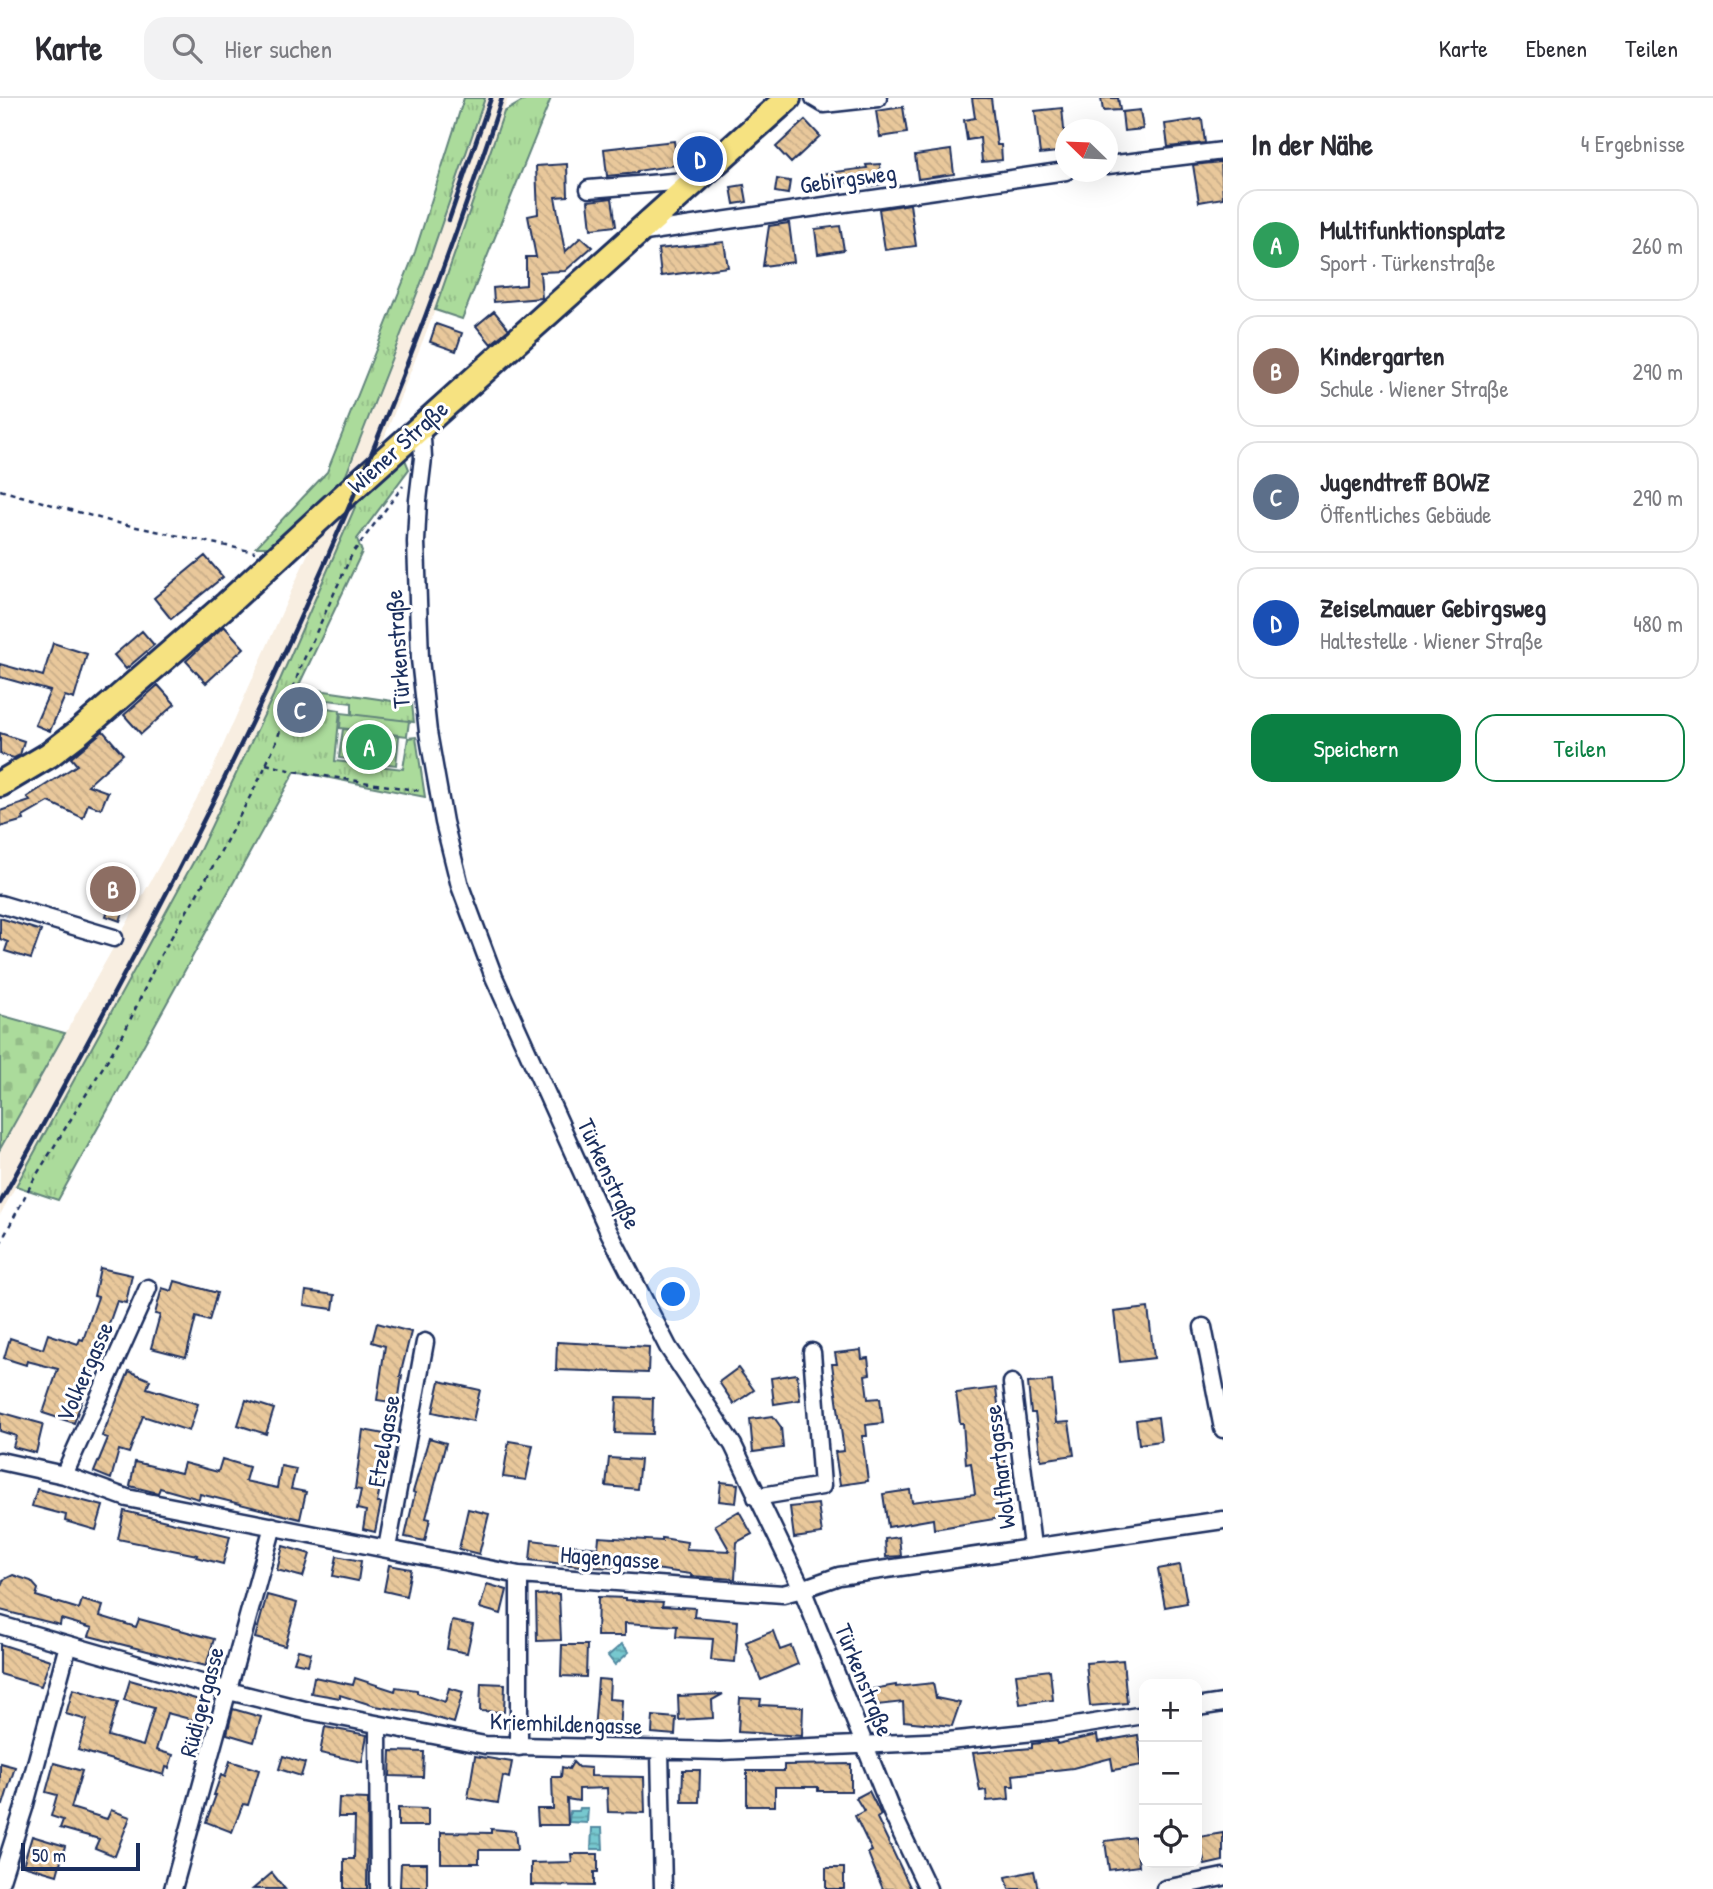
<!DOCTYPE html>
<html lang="de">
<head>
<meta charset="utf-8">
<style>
  body { margin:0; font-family:"Patrick Hand",sans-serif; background:#f2f2f3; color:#2b2b33 }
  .controls { position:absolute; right:21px; bottom:21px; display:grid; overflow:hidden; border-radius:14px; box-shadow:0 7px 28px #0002 }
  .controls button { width:63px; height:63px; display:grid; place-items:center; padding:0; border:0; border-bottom:2px solid #e1e1e2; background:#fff; color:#2b2b33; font:35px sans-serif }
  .compass { position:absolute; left:1055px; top:21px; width:63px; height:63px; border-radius:50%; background:#fff; box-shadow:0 7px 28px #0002; rotate:293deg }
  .scale { position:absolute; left:21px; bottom:18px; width:119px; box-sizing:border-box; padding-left:7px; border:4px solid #1b2f5e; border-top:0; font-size:19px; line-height:24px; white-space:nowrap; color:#1b2f5e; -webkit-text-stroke:5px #fff; paint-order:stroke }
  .you { position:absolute; left:674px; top:1197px; width:24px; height:24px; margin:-18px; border:5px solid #fff; border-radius:50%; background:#1a73e8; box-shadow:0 0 0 10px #1a73e833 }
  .badge { display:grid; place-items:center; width:46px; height:46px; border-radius:50%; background:#0b8043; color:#fff; font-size:23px; font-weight:700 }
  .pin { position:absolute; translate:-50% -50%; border:4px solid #fff; box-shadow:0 2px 7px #0006 }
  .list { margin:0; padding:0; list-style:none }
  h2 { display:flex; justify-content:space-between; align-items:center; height:91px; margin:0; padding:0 28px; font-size:30px }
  h2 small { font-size:23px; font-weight:400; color:#7c7c81 }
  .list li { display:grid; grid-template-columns:46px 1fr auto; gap:21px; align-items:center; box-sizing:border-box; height:112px; margin:0 14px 14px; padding:0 14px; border:2px solid #e1e1e2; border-radius:21px }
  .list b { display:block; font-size:26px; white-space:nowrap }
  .list p { margin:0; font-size:23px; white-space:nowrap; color:#7c7c81 }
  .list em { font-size:23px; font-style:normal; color:#7c7c81 }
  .actions { display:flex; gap:14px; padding:21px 28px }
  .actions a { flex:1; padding:16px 0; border:2px solid #0b8043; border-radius:21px; text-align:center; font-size:24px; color:#0b8043 }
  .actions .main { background:#0b8043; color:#fff }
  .icon { flex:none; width:38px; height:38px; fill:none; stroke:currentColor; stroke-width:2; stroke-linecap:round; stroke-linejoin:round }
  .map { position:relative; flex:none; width:1223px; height:1791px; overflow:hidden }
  header { display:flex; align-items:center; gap:42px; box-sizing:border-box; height:98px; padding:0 35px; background:#fff; border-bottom:2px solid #e1e1e2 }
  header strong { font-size:33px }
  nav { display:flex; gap:38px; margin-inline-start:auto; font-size:24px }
  .search { width:490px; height:63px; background:#f2f2f3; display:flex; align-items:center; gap:18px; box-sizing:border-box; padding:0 24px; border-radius:21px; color:#7c7c81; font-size:26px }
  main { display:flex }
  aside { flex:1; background:#fff }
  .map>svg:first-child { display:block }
  .built { fill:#f8eee1 }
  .grass { fill:url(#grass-tufts); stroke:#63857c; stroke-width:2 }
  .cemetery { fill:url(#cemetery-stones); stroke:#63857c; stroke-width:2 }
  .park { fill:#abdb9b; stroke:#63857c; stroke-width:2 }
  .water { fill:url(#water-rules); stroke:#528ba2; stroke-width:2 }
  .building { fill:url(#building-back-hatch); stroke:#1b2f5e; stroke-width:2 }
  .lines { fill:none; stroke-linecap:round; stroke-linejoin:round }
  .street-casing { stroke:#1b2f5e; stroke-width:21 }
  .primary-casing { stroke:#1b2f5e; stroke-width:30 }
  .path { stroke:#1b2f5e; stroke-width:2.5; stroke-dasharray:5 5; stroke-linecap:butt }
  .street { stroke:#fff; stroke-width:16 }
  .primary { stroke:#f6e281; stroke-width:24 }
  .rail { stroke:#1b2f5e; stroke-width:4.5 }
  .labels { text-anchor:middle; stroke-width:6; stroke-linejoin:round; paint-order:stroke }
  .street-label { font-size:24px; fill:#1b2f5e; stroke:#fff }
</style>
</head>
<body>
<header>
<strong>Karte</strong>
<div class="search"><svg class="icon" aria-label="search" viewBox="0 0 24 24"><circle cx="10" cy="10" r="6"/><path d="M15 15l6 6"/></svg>Hier suchen</div>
<nav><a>Karte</a><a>Ebenen</a><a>Teilen</a></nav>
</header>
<main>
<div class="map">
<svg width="1223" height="1791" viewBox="0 0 1223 1791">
  <defs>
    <pattern id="grass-tufts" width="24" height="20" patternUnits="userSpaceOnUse" patternTransform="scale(1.75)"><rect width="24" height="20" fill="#abdb9b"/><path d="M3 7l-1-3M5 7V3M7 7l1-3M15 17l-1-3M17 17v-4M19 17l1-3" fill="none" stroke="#93bc88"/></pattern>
    <pattern id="cemetery-stones" width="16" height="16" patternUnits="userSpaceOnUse" patternTransform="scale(1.75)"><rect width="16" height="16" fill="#abdb9b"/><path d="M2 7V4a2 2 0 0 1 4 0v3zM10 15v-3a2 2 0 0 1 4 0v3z" fill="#93bc88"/></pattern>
    <pattern id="water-rules" width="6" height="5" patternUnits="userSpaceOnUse" patternTransform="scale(1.75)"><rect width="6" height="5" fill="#77c8cf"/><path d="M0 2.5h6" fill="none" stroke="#61a3ab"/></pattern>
    <pattern id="building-back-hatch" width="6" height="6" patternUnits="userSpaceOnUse" patternTransform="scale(1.75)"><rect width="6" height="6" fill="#e9c89b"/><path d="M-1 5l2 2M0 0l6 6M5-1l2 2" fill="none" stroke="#c7ac88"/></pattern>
  </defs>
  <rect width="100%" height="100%" fill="#fff"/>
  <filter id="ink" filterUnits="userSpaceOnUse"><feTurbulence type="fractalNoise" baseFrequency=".0143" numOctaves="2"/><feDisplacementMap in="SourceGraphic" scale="14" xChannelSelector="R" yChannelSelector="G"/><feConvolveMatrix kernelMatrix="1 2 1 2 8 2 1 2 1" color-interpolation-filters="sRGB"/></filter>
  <g filter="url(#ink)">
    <!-- built -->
    <path class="built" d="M485,0H508L435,212L381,348L344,382L423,180Z
      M362,393L273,598L201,750L0,1117V1052L210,677L317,435Z"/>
    <!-- grass -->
    <path class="grass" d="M464,0H485L423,180L344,382L269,449H256L327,374L415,154Z
      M528,0H551L462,221L435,212L504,14Z
      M404,359L409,371L357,441L362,454L298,589L412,606L414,624L352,617V605L328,602L327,610L340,612L335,663L403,671L408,640L416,639L425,699L295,673L58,1102L16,1088L201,750L273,598L362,393Z"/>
    <!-- cemetery -->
    <path class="cemetery" d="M0,917L65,935L0,1051Z"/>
    <!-- park -->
    <path class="park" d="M341,615L409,623L407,638L340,630Z
      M343,631L399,638L396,667L339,660Z"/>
    <!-- water -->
    <path class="water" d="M622,1546L629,1554L615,1567L608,1558Z
      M580,1710H588L587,1725L569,1724L570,1713H579Z
      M592,1730H602L603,1751H591Z"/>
    <!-- building -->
    <path class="building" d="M972,0H991L997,47H1001L1002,62L982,64L980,40L967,42L964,22L975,20Z
      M1101,0H1118L1120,12L1103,13Z
      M903,9L907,35L880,39L876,13Z
      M1062,10L1066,53L1040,56L1035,13Z
      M1140,12L1143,31L1124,33L1122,14Z
      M1202,21L1205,45L1168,49L1165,26Z
      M805,22L820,38L791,65L776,49Z
      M674,43L677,67L637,73V75L607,78L604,51Z
      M951,52L954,76L918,81L915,57Z
      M1221,64L1223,100L1199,104L1193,67Z
      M567,66L568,98L555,99L565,154L581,139L592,149L565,173L540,174L542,200L494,204L493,190L526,187V159H536L528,118L538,116L536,68Z
      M880,66L882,86L869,88L868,82L834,87V92L822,93L820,76L867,70L866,67Z
      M777,81L790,83L788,96L775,94Z
      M744,87L747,104L734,106L731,89Z
      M612,100L616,128L591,131L588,103Z
      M910,106L916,148L885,152L879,111Z
      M789,125L794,164L763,168L769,128Z
      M840,128L844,152L818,156L815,131Z
      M724,144L728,169L661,178L658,151Z
      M494,213L509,231L491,246L476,228Z
      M436,226L462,235L456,253L430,244Z
      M205,458L223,479L171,521L154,500Z
      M224,528L244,550L206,585L186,563Z
      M142,533L154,547L126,571L114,557Z
      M53,545L87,556L74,601L65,598L50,633L35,627L50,593L0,579V566L43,578Z
      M158,587L175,606L141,636L124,617Z
      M103,633L123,656L88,687L108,694L101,711L88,706L83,720L49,704L23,719L24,722L0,729V713L30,703L27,699L77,667L71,660Z
      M0,635L24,643L20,657L14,660L0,656Z
      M107,769L135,779L120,823L106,818L109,809L96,804Z
      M0,820L41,833L31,861L5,853L8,844L0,841Z
      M100,1170L132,1177L126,1205L117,1203L74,1325L43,1315L58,1271L27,1263L26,1267L4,1260L10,1240L43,1251L48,1236L78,1246L80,1241L83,1242L98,1199L94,1198Z
      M175,1183L217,1195L209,1223L196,1219L186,1259L151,1250L160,1217L155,1216L162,1190L172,1193Z
      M306,1193L335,1197L333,1211L304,1207Z
      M1148,1210L1154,1260L1120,1264L1114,1214Z
      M377,1225L411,1234L400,1278H402L398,1305L377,1302L385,1248L372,1244Z
      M557,1244L649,1249L648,1275L556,1272Z
      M861,1252L862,1261L868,1260L870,1276L865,1277L868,1301L880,1300L883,1325L866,1327L867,1338H862L868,1383L840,1387L835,1354L844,1353L832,1266H837L835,1255Z
      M738,1270L754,1292L734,1306L719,1284Z
      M129,1273L150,1282L147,1290L198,1306L189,1333L143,1318L129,1355L119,1352L111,1381L94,1374L108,1340L102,1338Z
      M797,1276L800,1302L774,1306L771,1280Z
      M440,1283L480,1292L473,1323L433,1314Z
      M1052,1283L1056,1325L1069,1324L1074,1357L1041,1362L1035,1315H1031L1028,1285Z
      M996,1290L1012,1418L934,1431L933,1421L888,1429L883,1396L910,1392L912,1404L975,1396L971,1365L966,1366L963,1325H960L956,1295Z
      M617,1299L653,1300L652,1336L615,1335Z
      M246,1302L274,1311L266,1336L238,1327Z
      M0,1314L43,1326L36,1355L13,1349L16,1338L0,1333Z
      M773,1318L781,1329L783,1350L753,1354L750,1321Z
      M1158,1319L1161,1343L1139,1346L1136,1322Z
      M363,1332L390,1337L377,1405H381L375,1434L363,1431L366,1413L357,1411L361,1392L355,1391Z
      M429,1340L446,1345L426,1420L430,1421L425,1443L405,1439L415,1395L413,1394Z
      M509,1343L533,1347L526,1382L503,1379Z
      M609,1360L640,1362L637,1391L606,1388Z
      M222,1361L249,1369L245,1383L277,1390L281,1368L296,1371L291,1391L306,1394L300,1421L200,1396L199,1401L160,1390L158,1395L130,1388L135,1364L181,1375L184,1365L218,1374Z
      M721,1384L738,1386L736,1405L719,1403Z
      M37,1391L103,1408L96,1432L65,1423L66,1417L32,1408Z
      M818,1406L822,1436L794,1440L790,1409Z
      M468,1411L489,1416L479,1456L459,1451Z
      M124,1413L230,1438L223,1466L196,1459L197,1457L118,1441Z
      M739,1413L752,1436L737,1444L735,1481L691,1478V1476L655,1471L589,1469L530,1462L532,1442L598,1450L599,1439L662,1443V1440L687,1444L686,1451L730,1453L715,1427Z
      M899,1439L901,1458L886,1459L885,1441Z
      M283,1448L310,1456L303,1479L277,1472Z
      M337,1458L361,1463L358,1483L333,1478Z
      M389,1467L411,1471L406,1498L384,1493Z
      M1180,1467L1187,1505L1165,1509L1158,1471Z
      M13,1477L31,1483L38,1491L36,1498L79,1511L82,1502L103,1508L100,1518L136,1529L139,1521L214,1541L206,1568L89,1538L92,1530L61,1521L60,1527L0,1512V1493L3,1482Z
      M487,1486L507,1492L501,1516L480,1510Z
      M559,1496L561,1542L537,1543L536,1497Z
      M267,1497L297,1505L285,1548L255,1540Z
      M598,1499L626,1500V1502L663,1504L662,1508L695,1510L694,1519L738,1523L735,1564L711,1562L713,1541L676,1539L677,1528L625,1525V1538H597Z
      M452,1523L473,1527L467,1555L447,1551Z
      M773,1533L780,1552L791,1548L798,1566L761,1582L746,1544Z
      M0,1546L50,1562L41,1588L0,1576Z
      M562,1547H587L586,1579L561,1578Z
      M298,1552L311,1555L308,1567L294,1564Z
      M1123,1562L1127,1605L1090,1608L1086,1565Z
      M1050,1572L1053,1602L1020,1606L1016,1576Z
      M314,1579L353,1587L355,1580L395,1593L396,1589L417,1592V1595L445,1604L449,1590L463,1594L454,1625L420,1615L375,1608L340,1597V1600L311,1595Z
      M598,1581L610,1582L609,1601L622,1602L620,1635L594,1633Z
      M130,1582L206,1604L201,1624L167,1615L156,1652L173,1657L169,1670L166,1669L164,1677L78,1652L87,1622L66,1616L73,1591L118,1604L108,1638L143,1648L154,1610L124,1602Z
      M481,1585L505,1586L504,1614L480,1613Z
      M933,1585L936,1600L960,1605L952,1628L904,1623L903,1604L869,1608L867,1592L896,1587V1589Z
      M723,1596L712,1602L713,1620L679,1622L678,1598Z
      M740,1600L761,1601L760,1607L803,1609L802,1638L738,1634Z
      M233,1611L261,1619L254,1644L227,1636Z
      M653,1618L676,1620L675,1637L652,1635Z
      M325,1629L367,1637L362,1664L320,1655Z
      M1097,1637L1098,1644L1138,1637L1142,1667L1113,1672L1111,1660L1073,1670L1013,1677L1014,1688H1008L1009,1701L987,1703L986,1692L980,1693L973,1655L1032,1650V1646L1057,1643V1646Z
      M391,1653L424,1654L423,1679L390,1678Z
      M283,1658L305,1665L301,1678L279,1671Z
      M475,1658L512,1664L509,1680L503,1678L498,1705L468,1700Z
      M230,1663L259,1672L248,1707L243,1706L232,1734L206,1724L216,1697H214L221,1677L225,1679Z
      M573,1664L578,1669L591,1670V1678L644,1679L645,1715L608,1714L607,1690L579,1691V1703L567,1701L568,1727H538L537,1711H553L552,1679H561L562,1669L569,1671Z
      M0,1665L15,1669L3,1707L0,1706Z
      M54,1665L82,1673L71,1710L107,1721L111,1712L130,1719L115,1758L95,1750L99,1741L60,1730L63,1722L51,1718L57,1697L46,1694Z
      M851,1666V1693H818V1689H775V1708H747V1673H784V1667Z
      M683,1672H700L699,1704H682Z
      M869,1693L881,1717L877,1720L911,1791H883L874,1770L868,1755L872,1753L855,1718L864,1713L856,1700Z
      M339,1700L368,1701L367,1791H344V1761H354L355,1719H338Z
      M398,1710L428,1711V1728H398Z
      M491,1731L515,1733L517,1752H479V1765H441V1734L491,1735Z
      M1223,1735V1763L1205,1767L1199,1739Z
      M32,1738L65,1748L57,1777L23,1767Z
      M1135,1739L1139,1768L1109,1772L1105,1743Z
      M571,1756H598V1774H594V1788L531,1787V1765L572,1764Z
      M401,1765H427V1789H400Z
      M826,1770H844V1791H826Z
      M1034,1773L1038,1791H1009L1006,1779Z
      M272,1775L285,1791H253Z"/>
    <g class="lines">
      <!-- street casing -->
      <g class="street-casing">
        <path id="street" d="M814,0L824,6L878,0
          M1108,67L1223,53
          M589,91L697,82
          M638,135L1066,73
          M416,334L422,340L423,360L418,402L416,444L420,561L428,634L444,724L460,788L494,879L609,1134L668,1249L733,1347L802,1491L892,1715L928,1791
          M0,806L114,840
          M1203,1229L1223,1331
          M1012,1285L1032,1448
          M0,1363L64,1377L127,1400L519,1477L783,1496L802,1491L839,1478L1223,1422
          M64,1377L148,1190
          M756,1399L822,1388L812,1254
          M387,1450L425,1244
          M0,1527L229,1593L309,1613L485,1647L720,1653L948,1643L1044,1633L1144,1617
          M1197,1609L1223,1605
          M378,1627L379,1791
          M519,1649V1477
          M660,1652L663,1791
          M0,1785L24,1710L68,1547
          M173,1791L273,1428
          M1165,1791L1223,1779"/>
      </g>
      <!-- primary casing -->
      <g class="primary-casing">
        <path id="primary" d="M0,686L49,657L79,634L227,506L343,399L788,0"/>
      </g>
      <!-- path -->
      <path class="path" d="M0,392L113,424L255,454
        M266,666L293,673L421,693
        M0,1146L34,1081L124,935L159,860L206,781L261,678L277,642L300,570L352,456L403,388"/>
      <!-- street -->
      <use href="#street" class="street"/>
      <!-- primary -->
      <use href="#primary" class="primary"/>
      <!-- rail -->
      <path class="rail" d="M449,122L491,0
        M0,1105C104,916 207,726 296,529C375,357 443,180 502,0"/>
    </g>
  </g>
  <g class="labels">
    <!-- street labels -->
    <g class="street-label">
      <text transform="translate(848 81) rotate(-8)" y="8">Gebirgsweg</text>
      <text transform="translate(398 349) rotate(-42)" y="8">Wiener Straße</text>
      <text transform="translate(398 551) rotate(-94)" y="8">Türkenstraße</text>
      <text transform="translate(609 1076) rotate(65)" y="8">Türkenstraße</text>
      <text transform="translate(85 1274) rotate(-66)" y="8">Volkergasse</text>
      <text transform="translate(384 1343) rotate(-80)" y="8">Etzelgasse</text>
      <text transform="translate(1000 1369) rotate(-97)" y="8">Wolfhartgasse</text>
      <text transform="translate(610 1460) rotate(4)" y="8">Hagengasse</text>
      <text transform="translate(864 1582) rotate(68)" y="8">Türkenstraße</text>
      <text transform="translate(202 1604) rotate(-75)" y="8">Rüdigergasse</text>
      <text transform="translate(566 1626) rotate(2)" y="8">Kriemhildengasse</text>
    </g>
  </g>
</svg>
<div class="controls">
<button>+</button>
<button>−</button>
<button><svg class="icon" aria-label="locate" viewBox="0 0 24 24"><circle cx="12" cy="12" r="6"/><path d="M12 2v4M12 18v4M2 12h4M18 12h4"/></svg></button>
</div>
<svg class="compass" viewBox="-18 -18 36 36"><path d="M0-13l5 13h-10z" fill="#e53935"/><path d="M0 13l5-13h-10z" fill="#7c7c81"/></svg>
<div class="scale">50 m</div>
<div class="you"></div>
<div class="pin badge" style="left:369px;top:649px;background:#2e9e5b">A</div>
<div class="pin badge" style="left:113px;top:791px;background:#8d6e63">B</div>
<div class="pin badge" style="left:300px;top:612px;background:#5c6f8a">C</div>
<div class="pin badge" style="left:700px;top:61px;background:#1a4fb4">D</div>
</div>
<aside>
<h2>In der Nähe<small>4 Ergebnisse</small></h2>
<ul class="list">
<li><span class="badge" style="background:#2e9e5b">A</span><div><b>Multifunktionsplatz</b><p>Sport · Türkenstraße</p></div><em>260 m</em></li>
<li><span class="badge" style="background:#8d6e63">B</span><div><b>Kindergarten</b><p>Schule · Wiener Straße</p></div><em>290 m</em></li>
<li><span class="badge" style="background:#5c6f8a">C</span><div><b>Jugendtreff BOWZ</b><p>Öffentliches Gebäude</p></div><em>290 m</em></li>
<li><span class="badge" style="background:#1a4fb4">D</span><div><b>Zeiselmauer Gebirgsweg</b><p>Haltestelle · Wiener Straße</p></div><em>480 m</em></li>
</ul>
<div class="actions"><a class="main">Speichern</a><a>Teilen</a></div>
</aside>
</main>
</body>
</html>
